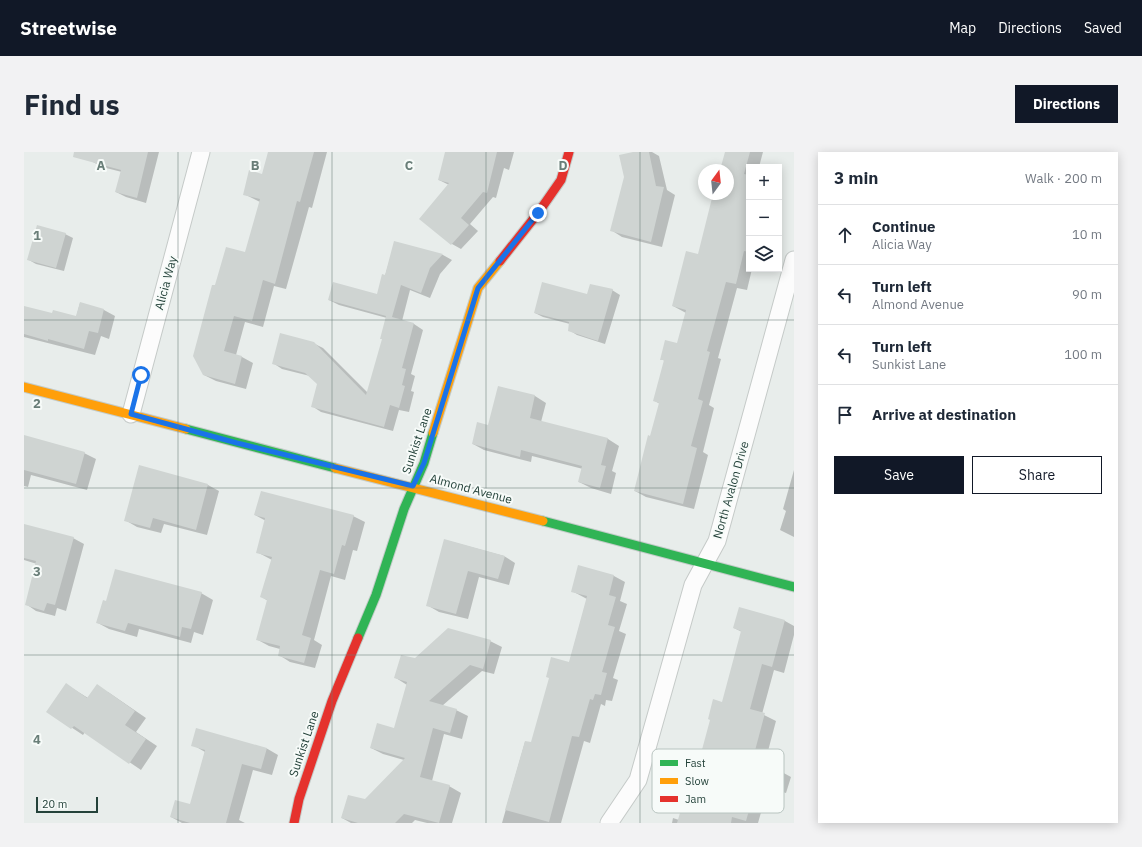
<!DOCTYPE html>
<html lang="en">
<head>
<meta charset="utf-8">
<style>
  body { margin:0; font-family:"IBM Plex Sans",sans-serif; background:#f2f2f3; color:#1f2937 }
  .controls { position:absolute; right:12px; top:12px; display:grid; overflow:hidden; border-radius:0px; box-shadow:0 2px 10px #0003 }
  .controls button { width:36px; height:36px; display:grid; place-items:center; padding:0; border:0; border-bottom:1px solid #e0e1e3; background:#fff; color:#1f2937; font:20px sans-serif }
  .compass { position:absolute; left:674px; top:12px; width:36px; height:36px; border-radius:50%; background:#fff; box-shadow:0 2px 10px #0003; rotate:15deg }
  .scale { position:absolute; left:12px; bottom:10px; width:62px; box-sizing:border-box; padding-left:4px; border:2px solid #24423a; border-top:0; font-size:11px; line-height:14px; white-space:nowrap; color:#24423a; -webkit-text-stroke:3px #f7fbf9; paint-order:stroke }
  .stop { position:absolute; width:12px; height:12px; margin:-9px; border:3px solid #1a73e8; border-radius:50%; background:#fff }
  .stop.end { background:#1a73e8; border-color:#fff; box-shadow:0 1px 4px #0008 }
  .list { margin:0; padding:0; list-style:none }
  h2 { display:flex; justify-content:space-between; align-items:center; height:52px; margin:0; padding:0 16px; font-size:17px }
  h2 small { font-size:13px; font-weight:400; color:#747a83 }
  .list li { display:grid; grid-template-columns:26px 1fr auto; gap:12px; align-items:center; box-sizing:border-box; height:60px; padding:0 16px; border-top:1px solid #e0e1e3 }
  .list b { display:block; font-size:15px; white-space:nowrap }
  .list p { margin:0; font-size:13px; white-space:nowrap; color:#747a83 }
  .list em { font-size:13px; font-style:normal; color:#747a83 }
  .actions { display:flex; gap:8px; padding:12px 16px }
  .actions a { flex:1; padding:9px 0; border:1px solid #111827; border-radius:0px; text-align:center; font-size:14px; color:#111827 }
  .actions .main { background:#111827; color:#fff }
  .icon { flex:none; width:22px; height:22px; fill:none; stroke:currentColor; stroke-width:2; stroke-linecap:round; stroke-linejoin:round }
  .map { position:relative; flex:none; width:770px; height:671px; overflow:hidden; border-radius:0px }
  header { display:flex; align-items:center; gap:24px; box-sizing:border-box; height:56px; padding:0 20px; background:#111827; color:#fff }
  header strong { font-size:19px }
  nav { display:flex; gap:22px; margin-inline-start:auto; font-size:14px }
  .intro { display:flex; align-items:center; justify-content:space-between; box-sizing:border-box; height:96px; padding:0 24px }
  h1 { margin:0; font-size:28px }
  .button { padding:10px 18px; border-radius:0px; background:#111827; color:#fff; font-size:14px; font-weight:700 }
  main { display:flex; gap:24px; padding:0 24px }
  aside { flex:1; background:#fff; border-radius:0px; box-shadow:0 2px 10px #0003 }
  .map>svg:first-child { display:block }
  .shadow { fill:#0003 }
  .building { fill:#cfd4d2 }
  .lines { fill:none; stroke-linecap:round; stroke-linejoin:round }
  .street-casing { stroke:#c5cac8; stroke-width:19 }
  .fast-casing { stroke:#c3cbc8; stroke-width:11 }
  .slow-casing { stroke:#c3cbc8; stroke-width:11 }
  .jam-casing { stroke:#c3cbc8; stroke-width:11 }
  .street { stroke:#fcfcfc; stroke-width:17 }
  .fast { stroke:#30b455; stroke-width:9 }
  .slow { stroke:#ff9f0a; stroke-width:9 }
  .jam { stroke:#e5322d; stroke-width:9 }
  .route { stroke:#1a73e8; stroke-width:5 }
  .grid { fill:none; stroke:#697e78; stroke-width:1; stroke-opacity:0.55 }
  .labels { text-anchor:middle; stroke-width:4; stroke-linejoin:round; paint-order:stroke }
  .street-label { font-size:12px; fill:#24423a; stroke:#f7fbf9 }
  .key { fill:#f7fbf9; stroke:#b8c4c0; stroke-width:1 }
  .key-label { font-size:11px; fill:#24423a }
  .grid-label { font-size:13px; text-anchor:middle; font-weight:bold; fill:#697e78; stroke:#f7fbf9; stroke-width:4; stroke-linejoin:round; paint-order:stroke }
</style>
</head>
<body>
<header>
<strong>Streetwise</strong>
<nav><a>Map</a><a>Directions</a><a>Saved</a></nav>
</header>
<div class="intro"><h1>Find us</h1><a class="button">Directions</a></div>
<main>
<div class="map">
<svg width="770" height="671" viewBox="0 0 770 671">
  <rect width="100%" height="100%" fill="#e8edeb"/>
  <!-- shadow -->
  <path class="shadow" d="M71,0H135L122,51L102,45L92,40L98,20L78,15L69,10Z
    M245,0H303L288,56L285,55L262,137L250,134L239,175L221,170L212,203L218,205L229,211L222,237L192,229L180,223L192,135L222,102L236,50L220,42L239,23Z
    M432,0H490L485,18L480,16L472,46L469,45L446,72L454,79L437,97L428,92L425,33L415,28Z
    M613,0H628L635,4L643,38L651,43L638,95L598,85L587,78Z
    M705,0H739L735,15H725V117H728L723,138L713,136L694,206L697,207L685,253L690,256L679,300L684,303L670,357L622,345L611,339L636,252L631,249L641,209L637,207L654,193L662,161L649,154L675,103L691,42H704V18H701Z
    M41,82L49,86L40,119L12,112L5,108Z
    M371,90L419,103L428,108L416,122L406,146L386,138L378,169L390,172L399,178L387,222L391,224L387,239L390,240L385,260L375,258L369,279L297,260L288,254L294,232L286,224L258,217L249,211L289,191L299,196L344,241L359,187L363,166L315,153L305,148L354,144L361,124Z
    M588,138L596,143L581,192L553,183L545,178L546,172L519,165L511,161L564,143Z
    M56,151L80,158L91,164L85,187L77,184L71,203L0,185V155L28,163L52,166Z
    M475,235L511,244L522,251L517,270L584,287L595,294L588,319L592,321L587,342L567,336L555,330L559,317L508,304L507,310L460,298L449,292L465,275Z
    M0,284L60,301L72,307L63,338L7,323L4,335L0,334Z
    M770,318V385L756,378L762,359L759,357Z
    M184,333L195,339L183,383L140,372L137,381L113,375L101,368Z
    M231,363L329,364L341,370L333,399L329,398L321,428L307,424L290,488L298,493L291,516L266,510L255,503L256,497L245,494L234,488L244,449L238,445L248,408L233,400L242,369Z
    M0,373L49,386L60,392L42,459L33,456L31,464L12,459L2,452L13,412L0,408Z
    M421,388L480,404L491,411L485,433L455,425L444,467L415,460L403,453Z
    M555,414L590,424L601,430L596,449L603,452L595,479L602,482L589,526L594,528L588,549L582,548L581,554L577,552L566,591L560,589L537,671H478L501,590L508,592L545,512L563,447L548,439Z
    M177,441L189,448L179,483L170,480L167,491L115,477L113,485L85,477L74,471L83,450Z
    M716,456L761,469L770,474V483L760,521L750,518L738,562L752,569L740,614L756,619L767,625L762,641L744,636L734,671H648L649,666L655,668L670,633L699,551L718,480L710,476Z
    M466,489L478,495L470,522L458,519L418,554L432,558L444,564L438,587L420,582L408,629L425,634L437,641L428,671H403L391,668L388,671H327L318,666L341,649L380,608L359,602L347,596L371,577L383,533L372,526L391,507Z
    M43,533L64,546L84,540L122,566L112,580L133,594L117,618L61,580L59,583L24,560Z
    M169,593L242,596L254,603L248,623L229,618L215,668L221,671H158L147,665L167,653L181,600Z"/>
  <!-- building -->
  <path class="building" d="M50,0H124L113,46L91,40L97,18L49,5Z
    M244,0H290L276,50L273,49L251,132L239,128L228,169L210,164L200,199L218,204L211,232L179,223L169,204L188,133H191L202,95L221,100L236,47L219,43L225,18L238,22Z
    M421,0H473L463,41L459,40L437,66L445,73L427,93L395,67L425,31L414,28Z
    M609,0H625L632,34L640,35L627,90L586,79L600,25L595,3Z
    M701,0H726L720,22L725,23V100L720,99L712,132L702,130L683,199L686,200L674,247L679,249L667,294L673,296L659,352L610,339L624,283L626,284L635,251L629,249L640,208H636L641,188L653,191L662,158L648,154L662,99L674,102L689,42H704V18H696Z
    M13,73L42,81L32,116L3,108Z
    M370,89L419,102L406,116L397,141L377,133L368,165L390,171L378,216L382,217L378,233L381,234L375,256L366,253L360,275L287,255L293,232L281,221L248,212L256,181L290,190L342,243L358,187H356L362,164L304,148L309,130L353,142L358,122L361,123Z
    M518,130L563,142L566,132L589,137L574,189L544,179L545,170L510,161Z
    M56,150L80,157L74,181L65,179L60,197L24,187V189L0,182V154L28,161L29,158L52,164Z
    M474,234L511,243L506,266L584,286L577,313L582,314L576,336L554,330L558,314L497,298L496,305L448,292L453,270L464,273Z
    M0,283L61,300L52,332L0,318Z
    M115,313L184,332L172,378L129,366L126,376L100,369Z
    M237,339L330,363L321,394L318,393L310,422L296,418L278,483L287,486L280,511L254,504L256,494L232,488L243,448L236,445L248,405L232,401L241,366L230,363Z
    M0,372L50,385L31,453L23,451L20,459L1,453L12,409L0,406Z
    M420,387L481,404L474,427L444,419L432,462L402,454Z
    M554,413L590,423L585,443L592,445L584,473L591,475L578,520L583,521L577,543L571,542L569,548L566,547L555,585L548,584L525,670L481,658L501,589L507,590L525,526L522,525L527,505L545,510L563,444L547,440Z
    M91,417L178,440L167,477L158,475L156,485L104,471L101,479L72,471L79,448L82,449Z
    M715,455L761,468L748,515L738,512L726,557L741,561L728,610L756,618L751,635L733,630L722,669L708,665L707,671H653L665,630L669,631L686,568L684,567L689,547L698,550L717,479L709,476Z
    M424,476L467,488L459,517L446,513L405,549L433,557L426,581L409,576L396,625L426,633L415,671L380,662L371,671H334L317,666L324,643L341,647L381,606L346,596L353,571L370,576L383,530L370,526L377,503L391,506Z
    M42,531L63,546L73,532L111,559L101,573L122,587L105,612L50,574L47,577L22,560Z
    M172,576L243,596L237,617L218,612L202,671H166L146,665L151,648L166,652L181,598L167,594Z"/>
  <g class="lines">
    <!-- street casing -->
    <g class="street-casing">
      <path id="street" d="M107,262L177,0
        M585,671L614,628L669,433L693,389L770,108"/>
    </g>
    <!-- fast casing -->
    <g class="fast-casing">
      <path id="fast" d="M162,277L311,316
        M519,369L770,435
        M334,486L352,443L380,357L400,311L409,281"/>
    </g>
    <!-- slow casing -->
    <g class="slow-casing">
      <path id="slow" d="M0,235L162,277
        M409,281L454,136L476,109
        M311,316L519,369"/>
    </g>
    <!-- jam casing -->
    <g class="jam-casing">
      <path id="jam" d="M476,109L514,61L537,28L545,0
        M270,671L275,647L308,549L334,486"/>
    </g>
    <!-- street -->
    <use href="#street" class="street"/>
    <!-- fast -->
    <use href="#fast" class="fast"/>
    <!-- slow -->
    <use href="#slow" class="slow"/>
    <!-- jam -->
    <use href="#jam" class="jam"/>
  </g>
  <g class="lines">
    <!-- route -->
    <path class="route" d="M117,223L107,262L213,291L389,334L400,311L454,136L514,61"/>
  </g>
  <!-- grid -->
  <path class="grid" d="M154,0V671M308,0V671M462,0V671M616,0V671M0,168H770M0,336H770M0,503H770"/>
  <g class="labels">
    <!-- street labels -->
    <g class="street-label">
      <text transform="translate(142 131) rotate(-75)" y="4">Alicia Way</text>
      <text transform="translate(393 289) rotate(-71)" y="4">Sunkist Lane</text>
      <text transform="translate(447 337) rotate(15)" y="4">Almond Avenue</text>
      <text transform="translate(707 338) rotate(-74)" y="4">North Avalon Drive</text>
      <text transform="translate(280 592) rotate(-71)" y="4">Sunkist Lane</text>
    </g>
  </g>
  <!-- legend -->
  <rect x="628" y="597" width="132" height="64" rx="6" class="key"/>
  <rect x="636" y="608" width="18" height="6" fill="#30b455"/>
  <rect x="636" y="626" width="18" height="6" fill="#ff9f0a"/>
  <rect x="636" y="644" width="18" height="6" fill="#e5322d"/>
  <g class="key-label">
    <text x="661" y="615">Fast</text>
    <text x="661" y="633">Slow</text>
    <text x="661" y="651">Jam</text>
  </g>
  <g class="grid-label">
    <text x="77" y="18">A</text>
    <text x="231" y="18">B</text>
    <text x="385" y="18">C</text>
    <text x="539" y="18">D</text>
    <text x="13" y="88">1</text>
    <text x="13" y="256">2</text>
    <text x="13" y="424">3</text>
    <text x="13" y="592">4</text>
  </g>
</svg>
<div class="controls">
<button>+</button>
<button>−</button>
<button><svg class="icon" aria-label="layers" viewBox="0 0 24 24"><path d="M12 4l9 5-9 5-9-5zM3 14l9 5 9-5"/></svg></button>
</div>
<svg class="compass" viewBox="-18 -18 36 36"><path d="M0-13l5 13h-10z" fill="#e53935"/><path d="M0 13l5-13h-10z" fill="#747a83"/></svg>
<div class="scale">20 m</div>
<div class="stop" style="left:117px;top:223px"></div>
<div class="stop end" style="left:514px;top:61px"></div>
</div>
<aside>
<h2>3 min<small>Walk · 200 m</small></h2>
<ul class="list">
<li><svg class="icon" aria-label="ahead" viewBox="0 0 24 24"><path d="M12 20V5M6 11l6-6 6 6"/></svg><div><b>Continue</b><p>Alicia Way</p></div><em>10 m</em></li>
<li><svg class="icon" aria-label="left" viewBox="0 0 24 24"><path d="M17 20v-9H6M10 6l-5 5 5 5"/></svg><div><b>Turn left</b><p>Almond Avenue</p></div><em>90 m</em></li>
<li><svg class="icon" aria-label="left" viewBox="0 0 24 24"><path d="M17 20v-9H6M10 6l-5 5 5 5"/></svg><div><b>Turn left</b><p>Sunkist Lane</p></div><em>100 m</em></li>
<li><svg class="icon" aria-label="arrive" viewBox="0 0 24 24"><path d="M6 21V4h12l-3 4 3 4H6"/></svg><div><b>Arrive at destination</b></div></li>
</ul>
<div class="actions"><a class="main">Save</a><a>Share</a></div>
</aside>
</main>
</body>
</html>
